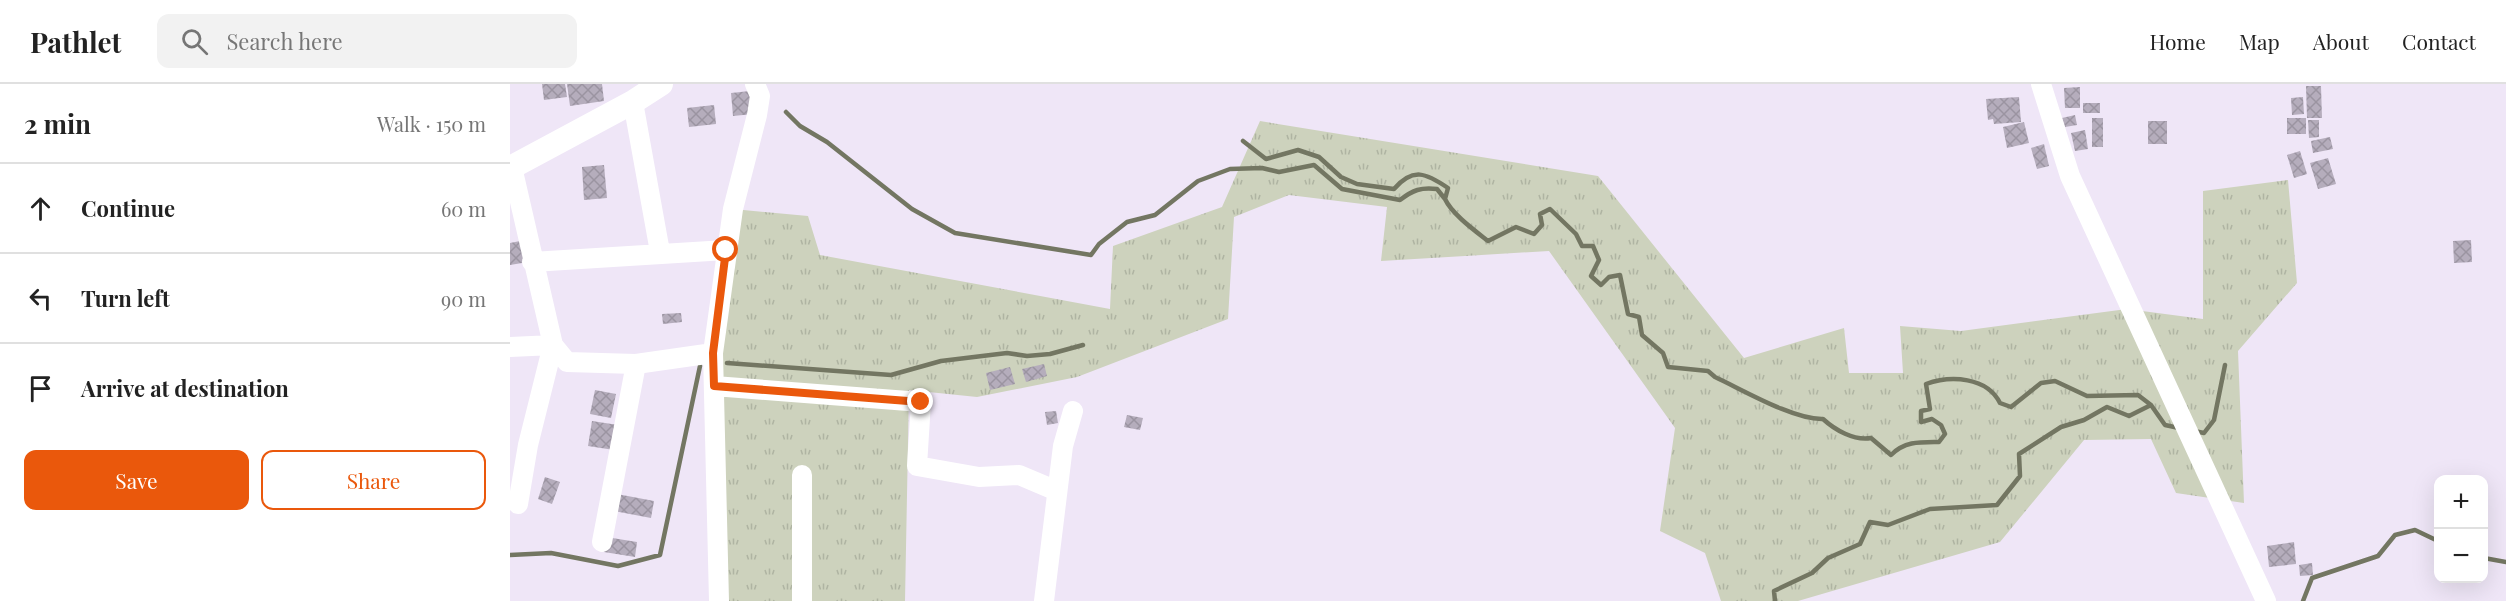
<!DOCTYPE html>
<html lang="en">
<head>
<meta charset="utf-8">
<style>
  body { margin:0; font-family:"Playfair Display",serif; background:#f2f2f2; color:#222 }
  .controls { position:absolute; right:18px; bottom:18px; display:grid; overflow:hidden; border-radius:12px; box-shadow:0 6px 24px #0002 }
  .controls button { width:54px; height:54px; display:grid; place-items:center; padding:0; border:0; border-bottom:2px solid #e0e0e0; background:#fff; color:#222; font:30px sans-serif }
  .stop { position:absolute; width:18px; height:18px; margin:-14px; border:4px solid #ea580c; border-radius:50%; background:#fff }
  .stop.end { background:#ea580c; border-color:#fff; box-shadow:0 2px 6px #0008 }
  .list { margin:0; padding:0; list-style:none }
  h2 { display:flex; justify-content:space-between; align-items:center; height:78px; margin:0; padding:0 24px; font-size:26px }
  h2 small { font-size:20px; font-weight:400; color:#767676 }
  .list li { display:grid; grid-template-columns:39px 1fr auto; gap:18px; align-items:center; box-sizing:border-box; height:90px; padding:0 24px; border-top:2px solid #e0e0e0 }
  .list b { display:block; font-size:22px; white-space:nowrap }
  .list em { font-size:20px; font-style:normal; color:#767676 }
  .actions { display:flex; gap:12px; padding:18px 24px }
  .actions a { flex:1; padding:14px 0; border:2px solid #ea580c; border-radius:12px; text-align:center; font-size:21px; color:#ea580c }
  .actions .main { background:#ea580c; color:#fff }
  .icon { flex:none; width:33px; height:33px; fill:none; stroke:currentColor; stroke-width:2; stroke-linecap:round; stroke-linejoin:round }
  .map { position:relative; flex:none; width:1996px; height:517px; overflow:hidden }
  header { display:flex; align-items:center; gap:36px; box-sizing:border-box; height:84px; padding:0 30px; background:#fff; border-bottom:2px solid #e0e0e0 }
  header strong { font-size:28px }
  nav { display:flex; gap:33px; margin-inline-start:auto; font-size:21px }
  .search { width:420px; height:54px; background:#f2f2f2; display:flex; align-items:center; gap:15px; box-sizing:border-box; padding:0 21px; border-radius:12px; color:#767676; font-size:22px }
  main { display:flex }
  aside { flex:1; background:#fff }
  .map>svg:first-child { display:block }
  .grass { fill:url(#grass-tufts) }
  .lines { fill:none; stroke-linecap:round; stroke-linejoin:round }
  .stream { stroke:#737662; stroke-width:4.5 }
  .building { fill:url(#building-cross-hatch) }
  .minor { stroke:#fff; stroke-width:20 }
  .tertiary { stroke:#fff; stroke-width:24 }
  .route { stroke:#ea580c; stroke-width:8 }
</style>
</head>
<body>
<header>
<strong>Pathlet</strong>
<div class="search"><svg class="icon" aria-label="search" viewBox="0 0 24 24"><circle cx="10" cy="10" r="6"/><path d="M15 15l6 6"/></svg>Search here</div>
<nav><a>Home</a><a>Map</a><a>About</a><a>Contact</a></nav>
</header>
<main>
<aside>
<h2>2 min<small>Walk · 150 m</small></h2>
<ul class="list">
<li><svg class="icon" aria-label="ahead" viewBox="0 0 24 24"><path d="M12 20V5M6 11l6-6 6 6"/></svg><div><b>Continue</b></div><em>60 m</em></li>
<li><svg class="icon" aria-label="left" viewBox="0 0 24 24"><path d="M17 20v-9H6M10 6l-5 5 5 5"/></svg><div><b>Turn left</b></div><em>90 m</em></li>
<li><svg class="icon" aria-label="arrive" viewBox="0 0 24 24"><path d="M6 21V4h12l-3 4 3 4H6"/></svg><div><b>Arrive at destination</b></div></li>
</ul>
<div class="actions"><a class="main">Save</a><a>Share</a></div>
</aside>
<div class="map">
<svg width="1996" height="517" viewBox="0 0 1996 517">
  <defs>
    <pattern id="grass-tufts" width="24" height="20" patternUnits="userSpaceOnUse" patternTransform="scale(1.5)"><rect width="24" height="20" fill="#cdd2bd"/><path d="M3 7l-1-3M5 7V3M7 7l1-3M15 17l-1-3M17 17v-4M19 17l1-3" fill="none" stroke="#afb4a2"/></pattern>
    <pattern id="building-cross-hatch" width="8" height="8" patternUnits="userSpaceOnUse" patternTransform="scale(1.5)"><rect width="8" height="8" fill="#b5adbc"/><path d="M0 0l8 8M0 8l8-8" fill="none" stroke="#9b94a1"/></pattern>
  </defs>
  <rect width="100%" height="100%" fill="#efe6f7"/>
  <!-- grass -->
  <path class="grass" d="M750,37L1088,92L1234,274L1334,244L1339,289H1393L1390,242L1451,247L1617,225L1693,235V107L1778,96L1787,199L1728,267L1734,419L1666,409L1641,355L1574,356L1490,458L1288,517H1211L1195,469L1150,447L1165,344L1039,167L871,177L877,123L779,111L724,133L718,235L567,293L467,313L399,306L395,517H208L203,269L223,125L298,132L310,171L600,225L603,162L712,123Z"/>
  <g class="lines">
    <!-- stream -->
    <path class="stream" d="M276,28L290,42L317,58L402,125L445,149L581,171L589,160L617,138L645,131L688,97L720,85L752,84L769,88L804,81L832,105L890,116C903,106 911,103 927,105L935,115
      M733,57L756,75L788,66L809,73L831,93L847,100L884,105C903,83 916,89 938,104L935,115C942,130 964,146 978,157L1006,143L1024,150L1032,141L1030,130L1040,125L1066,150L1072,162H1083L1089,176L1081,192L1091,201L1099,193L1110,191L1118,230L1129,233L1132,251L1153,269L1158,283L1198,287L1205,293C1233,306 1284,336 1313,335C1325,346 1344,357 1361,354L1381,371C1395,357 1410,358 1429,358L1435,350L1431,341L1422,335L1411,338V327L1420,325L1416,300C1441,291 1477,293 1490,319L1501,323L1531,299L1545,297L1577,312L1628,311L1641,321L1655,341L1669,344
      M217,279L381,291L431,277L497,269L517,272L540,270L573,261
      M1684,347L1694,349L1704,336L1715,281
      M0,471L41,469L108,482L150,471L190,282
      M1974,474L1996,478
      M1265,517L1264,507L1302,489L1318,474L1350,460L1360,438L1378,441L1420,425L1487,421L1510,392L1509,370L1551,343L1574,336L1597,323L1619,332L1641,321
      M1793,517L1802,494L1868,472L1885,451L1905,446L1928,457"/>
  </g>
  <!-- building -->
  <path class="building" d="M32,0H55L57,13L34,16Z
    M57,0H92L94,17L60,22Z
    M1796,2H1811L1812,34H1797Z
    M1570,3V24H1555L1554,4Z
    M240,7L243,30L223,32L221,9Z
    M1509,13L1511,38L1484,40L1483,35L1478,36L1476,15Z
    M1793,13L1794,30L1782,31L1781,14Z
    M1573,19H1590V29H1573Z
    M204,21L206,40L179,43L177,24Z
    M1565,31L1567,41L1555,43L1552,34Z
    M1582,34H1593V63H1582Z
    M1777,34H1796V50H1777Z
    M1798,36H1809V53L1799,54Z
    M1638,37H1657V60H1638Z
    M1514,38L1519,59L1497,64L1493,43Z
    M1575,46L1578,65L1565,67L1561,49Z
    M1820,53L1823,65L1803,69L1801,57Z
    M1534,60L1539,82L1527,85L1521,64Z
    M1790,67L1797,90L1784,94L1777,71Z
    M1818,74L1826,100L1808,105L1800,79Z
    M94,81L97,114L74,116L72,83Z
    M15,156L18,178L0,181V159Z
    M1961,156L1962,178L1944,179L1943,157Z
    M171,229L172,238L153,240L152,230Z
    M534,280L537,292L516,298L512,285Z
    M500,283L505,300L480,306L476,289Z
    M85,306L106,310L101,334L80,330Z
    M546,327L548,339L537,341L535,328Z
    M617,331L633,334L630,346L614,343Z
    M82,337L108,341L104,366L78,362Z
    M35,393L50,398L42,420L28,415Z
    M107,410L144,417L141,434L104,427Z
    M96,453L127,458L125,473L94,468Z
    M1784,458L1786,480L1759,483L1757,462Z
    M1802,479L1803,491L1790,492L1789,481Z"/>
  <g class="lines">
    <!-- minor -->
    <path class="minor" d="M1531,0L1560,92L1756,517
      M123,18L150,168
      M2,83L43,261L57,278L126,280
      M22,178L216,166
      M0,263L43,261L18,361L8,420
      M204,302L411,318L407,382L469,393L509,391L547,407
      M292,391V517
      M92,458L126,280L203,269
      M209,517L203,269L223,125L247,31L250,12L245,0
      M534,517L553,362L563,327"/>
    <!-- tertiary -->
    <path class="tertiary" d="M0,84L123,18L151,0"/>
  </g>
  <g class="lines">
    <!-- route -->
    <path class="route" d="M216,166L203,269L204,302L411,318"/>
  </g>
</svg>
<div class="controls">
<button>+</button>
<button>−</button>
</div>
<div class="stop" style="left:216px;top:166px"></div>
<div class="stop end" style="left:411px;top:318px"></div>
</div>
</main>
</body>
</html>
